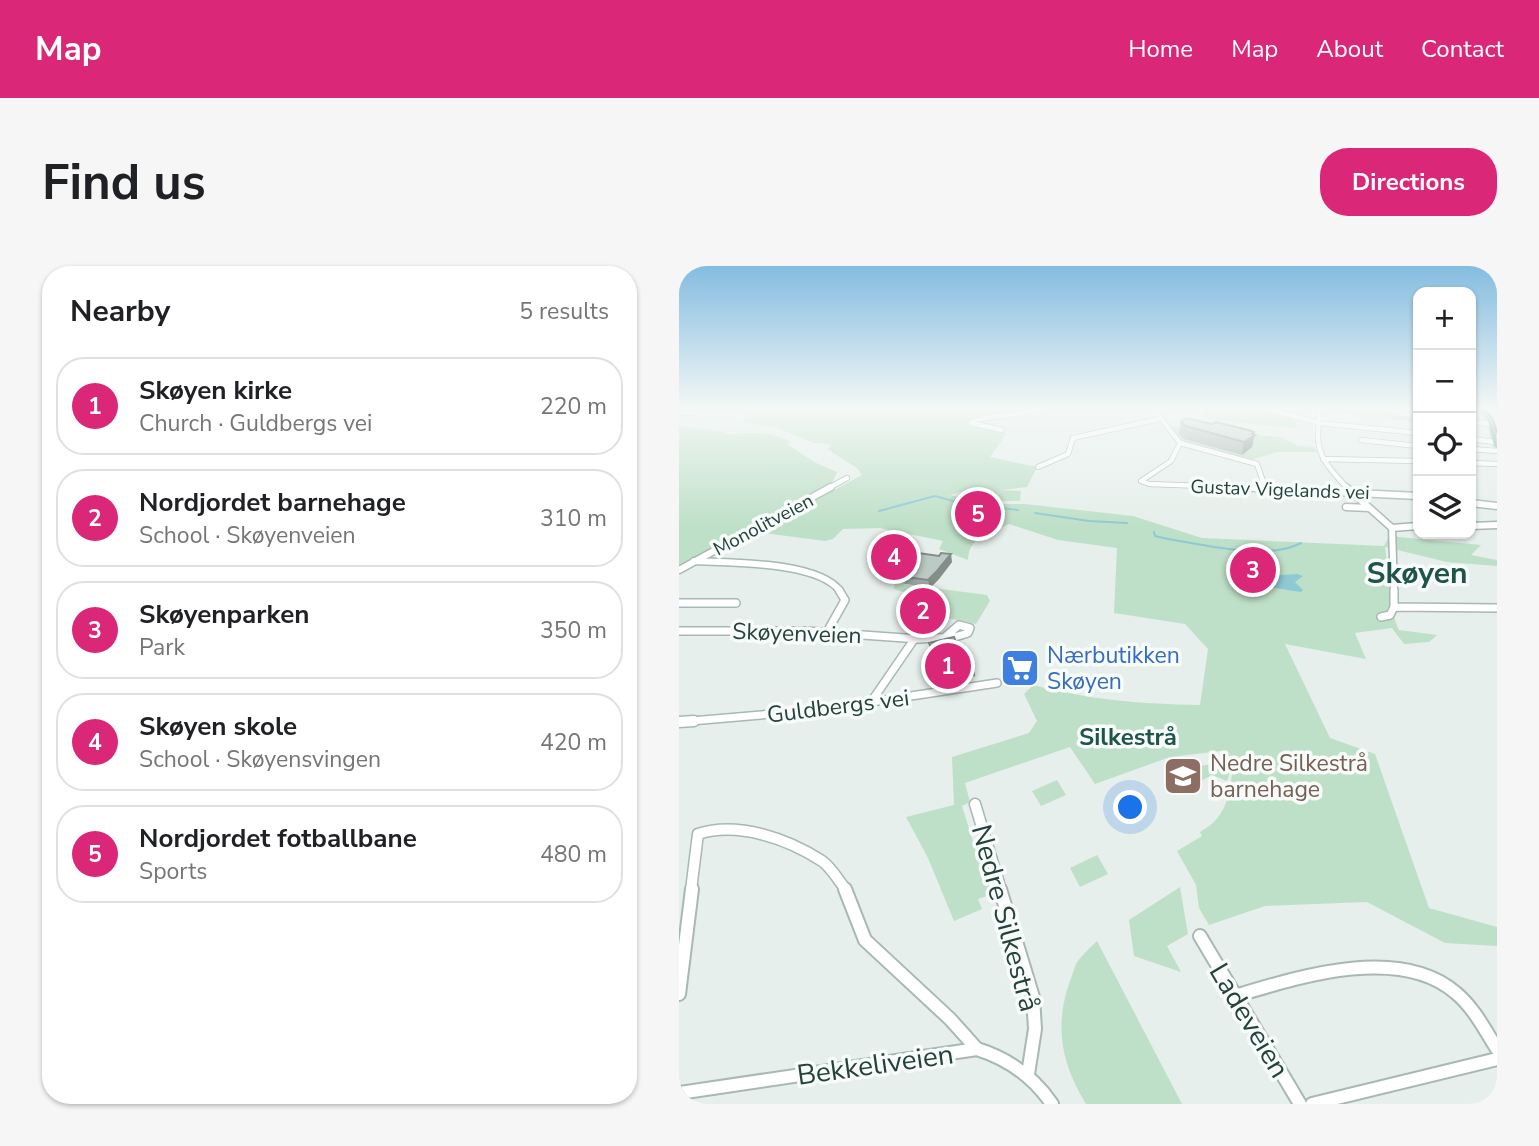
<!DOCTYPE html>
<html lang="en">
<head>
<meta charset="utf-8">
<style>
  body { margin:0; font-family:"Nunito Sans",sans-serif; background:#f6f6f6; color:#202124 }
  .controls { position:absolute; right:21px; top:21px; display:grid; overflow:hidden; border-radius:14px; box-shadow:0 2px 5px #0004 }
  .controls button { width:63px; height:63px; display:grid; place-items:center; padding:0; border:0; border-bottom:2px solid #e0e0e0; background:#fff; color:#202124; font:35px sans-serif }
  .you { position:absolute; left:452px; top:542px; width:24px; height:24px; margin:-18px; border:5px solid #fff; border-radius:50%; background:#1a73e8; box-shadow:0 0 0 10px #1a73e833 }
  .badge { display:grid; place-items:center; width:46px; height:46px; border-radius:50%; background:#db2777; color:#fff; font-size:23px; font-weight:700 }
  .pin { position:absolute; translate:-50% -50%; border:4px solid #fff; box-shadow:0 2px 7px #0006 }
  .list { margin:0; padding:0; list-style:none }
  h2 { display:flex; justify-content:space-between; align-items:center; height:91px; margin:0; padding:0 28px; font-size:30px }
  h2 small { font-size:23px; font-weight:400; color:#757577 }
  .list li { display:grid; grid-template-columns:46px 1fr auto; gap:21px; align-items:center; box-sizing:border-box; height:98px; margin:0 14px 14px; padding:0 14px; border:2px solid #e0e0e0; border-radius:28px }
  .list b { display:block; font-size:26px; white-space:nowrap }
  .list p { margin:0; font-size:23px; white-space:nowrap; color:#757577 }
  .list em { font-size:23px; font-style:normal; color:#757577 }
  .icon { flex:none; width:38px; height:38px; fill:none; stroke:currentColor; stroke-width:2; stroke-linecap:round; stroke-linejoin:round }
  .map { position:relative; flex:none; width:818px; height:838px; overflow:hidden; border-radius:28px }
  header { display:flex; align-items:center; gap:42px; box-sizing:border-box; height:98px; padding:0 35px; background:#db2777; color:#fff }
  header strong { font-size:33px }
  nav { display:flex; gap:38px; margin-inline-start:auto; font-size:24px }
  .intro { display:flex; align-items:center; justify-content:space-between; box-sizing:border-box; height:168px; padding:0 42px }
  h1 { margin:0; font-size:49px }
  .button { padding:18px 32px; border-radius:28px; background:#db2777; color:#fff; font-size:24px; font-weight:700 }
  main { display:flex; gap:42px; padding:0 42px }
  aside { flex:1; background:#fff; border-radius:28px; box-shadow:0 2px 5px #0004 }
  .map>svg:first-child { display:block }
  .green { fill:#bfe0c8 }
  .water { fill:#8ec9d4 }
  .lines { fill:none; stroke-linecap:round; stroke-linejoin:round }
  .stream { stroke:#8ec9d4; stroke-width:2 }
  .minor-far4-casing { stroke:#a8b8b2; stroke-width:6 }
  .minor-far3-casing { stroke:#a8b8b2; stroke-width:9 }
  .minor-far2-casing { stroke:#a8b8b2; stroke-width:10 }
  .minor-far1-casing { stroke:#a8b8b2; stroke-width:13 }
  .minor-casing { stroke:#a8b8b2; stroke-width:16 }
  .major-casing { stroke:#c2cac8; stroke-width:3 }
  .minor-far4 { stroke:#fff; stroke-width:4.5 }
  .minor-far3 { stroke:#fff; stroke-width:6 }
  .minor-far2 { stroke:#fff; stroke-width:7 }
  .minor-far1 { stroke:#fff; stroke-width:10 }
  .minor { stroke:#fff; stroke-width:12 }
  .major { fill:#6aa596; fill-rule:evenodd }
  .tram { stroke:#5f7d75; stroke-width:2 }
  .wall { fill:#a1aea9 }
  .shaded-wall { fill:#838d89 }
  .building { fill:#bbcac4; stroke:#838d89; stroke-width:2 }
  .labels { text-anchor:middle; stroke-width:7; stroke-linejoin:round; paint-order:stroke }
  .far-street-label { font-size:19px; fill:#24423a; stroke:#f7fbf9 }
  .street-label { font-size:23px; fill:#24423a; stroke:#f7fbf9 }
  .shop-label { font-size:23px; fill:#366cbe; stroke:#f7fbf9; text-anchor:start }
  .education-label { font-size:23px; fill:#785e54; stroke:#f7fbf9; text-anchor:start }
  .neighbourhood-label { font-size:24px; font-weight:bold; fill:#1f5548; stroke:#f7fbf9 }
  .near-street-label { font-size:28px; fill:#24423a; stroke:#f7fbf9 }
  .district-label { font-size:30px; font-weight:bold; fill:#1f5548; stroke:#f7fbf9 }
</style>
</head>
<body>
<header>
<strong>Map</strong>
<nav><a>Home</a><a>Map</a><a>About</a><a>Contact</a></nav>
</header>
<div class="intro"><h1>Find us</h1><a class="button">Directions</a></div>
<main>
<aside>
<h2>Nearby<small>5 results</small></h2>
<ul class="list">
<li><span class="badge">1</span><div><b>Skøyen kirke</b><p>Church · Guldbergs vei</p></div><em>220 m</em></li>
<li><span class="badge">2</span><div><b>Nordjordet barnehage</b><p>School · Skøyenveien</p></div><em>310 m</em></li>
<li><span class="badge">3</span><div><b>Skøyenparken</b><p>Park</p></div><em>350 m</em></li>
<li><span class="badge">4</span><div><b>Skøyen skole</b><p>School · Skøyensvingen</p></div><em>420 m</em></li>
<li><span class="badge">5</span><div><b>Nordjordet fotballbane</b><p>Sports</p></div><em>480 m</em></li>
</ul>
</aside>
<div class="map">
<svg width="818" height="838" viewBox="0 0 818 838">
  <rect width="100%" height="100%" fill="#e6efeb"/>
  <!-- green -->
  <path class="green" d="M71,142H371L298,152L290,157L294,161L328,167L311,191L358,201L348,221L321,224L342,225L341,235H302L303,230L294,233V230H284L285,225L271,229L308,238H346L454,250L523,272L705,280L710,270L802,279L792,289L818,294V300L768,296L706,281C709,301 712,350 720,364L758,369L750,376L725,378L713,362L676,367L687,393L606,378L651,472L696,488L750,642L818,661V680L766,677L688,636L586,640L530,659L520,642L517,619L498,585L523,570L521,566C549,551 551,527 554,498L542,485L491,491L416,518L391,481L286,517L291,536L283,540L296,582L304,580L317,627L299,633L303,643L275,655L249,592L227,551L275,539L273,491L350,467L358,455L345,428L354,419C411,434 462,438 521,439L529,383L506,358L435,347L438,282L379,274L330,258C311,266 290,270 289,294L260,283L264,275L201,262L164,263L154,273L146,275L78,266L183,209L178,202L148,183L152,180L149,178L136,177L95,161L62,156L74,145Z
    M528,142H580L618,153L617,162L524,153Z
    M664,142H699L722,149L739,151V156L663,147Z
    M0,160L46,166L44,169C70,166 87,164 112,176L108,178L137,197L158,206L153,217L0,299Z
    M490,160L601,171L619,180L635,181L638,186H598L568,195L505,177Z
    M216,317L308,329L311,335L297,358L268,352L259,338L215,323Z
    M534,498L551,506L548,515L533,509L518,517L508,502Z
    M378,514L387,529L362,540L353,525Z
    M418,589L429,608L401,621L391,602Z
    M501,621L509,668L488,680L502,706L455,690L450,654Z
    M418,675L503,838H407C382,798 375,759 391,715C394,709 395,700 399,695C404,688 412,681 418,675Z"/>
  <!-- water -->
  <path class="water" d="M618,308L624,310L616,316L624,324L622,326L582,320L589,310Z"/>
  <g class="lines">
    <!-- stream -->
    <path class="stream" d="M200,245L256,230L281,237L339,244
      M356,247L410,255L448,257
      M475,266L476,270L489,273C526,279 589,295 622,277"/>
    <!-- minor-far4 casing -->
    <g class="minor-far4-casing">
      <path id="minor-far4" d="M586,142L640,157L739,167
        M641,142C636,186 639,190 669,223
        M702,142L730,149
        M810,143H818
        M0,146L13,147
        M792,156L812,158
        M323,164L292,157L301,153L377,142
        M792,173L816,176
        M682,174L739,180
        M501,177L578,198L586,221
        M792,183L818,185
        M644,193L739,195
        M792,197L818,198
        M359,201L389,188L394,172L480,153
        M462,215L470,218L605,223
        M462,215L492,195L501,177L474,142
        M148,223L168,212"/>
    </g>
    <!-- minor-far3 casing -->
    <g class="minor-far3-casing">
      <path id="minor-far3" d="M555,221L739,230
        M667,221L713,262
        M792,237L818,240
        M667,241L690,242
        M792,260L818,259
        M15,295C50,297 139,295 161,325
        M0,304L152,221
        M715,325L713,262L739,260"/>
    </g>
    <!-- minor-far2 casing -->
    <g class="minor-far2-casing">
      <path id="minor-far2" d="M0,337H57
        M715,341L818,342
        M702,351L711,349L715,341V324
        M0,365H127L240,373L276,371L289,367L291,362L280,359L266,371
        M148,366L166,334L160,324
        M192,436L236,372
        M0,456L139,444L318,417"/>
    </g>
    <!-- minor-far1 casing -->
    <g class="minor-far1-casing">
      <path id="minor-far1" d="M0,456L15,455
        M296,538L322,624
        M12,624L19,568C59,555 109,573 143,595C152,601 160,615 167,624"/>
    </g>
    <!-- minor casing -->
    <g class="minor-casing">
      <path id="minor" d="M166,623L186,674L271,753L298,783
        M321,623L354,731L356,763L349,808
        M521,670L621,838
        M0,728L13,623
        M556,730C619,711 721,678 777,727C795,742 806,764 818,783
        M0,827L298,783C330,793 354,810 373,838
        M633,838L818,793"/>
    </g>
    <!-- major casing -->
    <g class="major-casing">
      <path id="major" d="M798,142H802C814,154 818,164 818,182L815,180L809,154Z"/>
    </g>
    <!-- minor-far4 -->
    <use href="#minor-far4" class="minor-far4"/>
    <!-- minor-far3 -->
    <use href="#minor-far3" class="minor-far3"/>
    <!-- minor-far2 -->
    <use href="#minor-far2" class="minor-far2"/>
    <!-- minor-far1 -->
    <use href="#minor-far1" class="minor-far1"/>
    <!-- minor -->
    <use href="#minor" class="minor"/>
    <!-- major -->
    <use href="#major" class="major"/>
    <!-- tram -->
    <path class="tram" d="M803,142L813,152L818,166"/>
  </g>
  <!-- wall -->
  <path class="wall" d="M502,156L575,168L573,181L563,189L505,173L500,168Z
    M273,296L260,313L251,322L221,317L219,310Z
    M250,377L293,394L296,410L264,418L253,394Z"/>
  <!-- shaded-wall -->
  <path class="shaded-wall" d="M575,166V169H576L573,181L563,189L565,176Z
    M272,288L273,296L260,313L251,322L249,314Z
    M293,394L296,410L264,418L261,401Z"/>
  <!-- building -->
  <path class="building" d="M507,152L533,158L537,156L573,165L575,166L573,168L576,169L565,176L507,160L502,156Z
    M239,287L260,290L262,287L272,288L258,305L249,314L219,310Z
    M275,371L282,389L290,387L293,394L261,401L250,377Z"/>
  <!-- sky -->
  <linearGradient id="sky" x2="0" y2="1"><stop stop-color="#84bce0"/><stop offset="0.55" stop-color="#f4f8f6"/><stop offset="1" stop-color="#f4f8f6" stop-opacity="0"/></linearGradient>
  <rect width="818" height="259" fill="url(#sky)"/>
  <!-- icons -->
  <defs>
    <g id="supermarket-square" transform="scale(2.0125)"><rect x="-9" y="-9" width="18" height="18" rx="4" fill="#3f7fe0" stroke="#f7fbf9"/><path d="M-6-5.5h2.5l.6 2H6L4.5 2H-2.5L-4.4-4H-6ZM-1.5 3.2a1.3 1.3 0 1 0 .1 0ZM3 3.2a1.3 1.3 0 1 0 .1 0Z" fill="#fff"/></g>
    <g id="school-square" transform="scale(2.0125)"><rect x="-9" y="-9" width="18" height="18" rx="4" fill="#8d6e63" stroke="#f7fbf9"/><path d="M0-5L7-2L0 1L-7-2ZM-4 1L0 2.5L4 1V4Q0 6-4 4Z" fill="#fff"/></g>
  </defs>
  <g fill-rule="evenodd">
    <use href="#supermarket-square" x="341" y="402"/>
    <use href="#school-square" x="504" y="510"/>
  </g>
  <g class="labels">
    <!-- far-street labels -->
    <g class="far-street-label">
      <text transform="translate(601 223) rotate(2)" y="7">Gustav Vigelands vei</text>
      <text transform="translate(84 258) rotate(-28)" y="7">Monolitveien</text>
    </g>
    <!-- street labels -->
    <g class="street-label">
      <text transform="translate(118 367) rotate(2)" y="8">Skøyenveien</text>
      <text transform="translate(159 440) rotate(-7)" y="8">Guldbergs vei</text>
    </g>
    <!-- shop labels -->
    <g class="shop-label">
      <text x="368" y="397">Nærbutikken<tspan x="368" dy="26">Skøyen</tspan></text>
    </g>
    <!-- education labels -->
    <g class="education-label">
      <text x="531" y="505">Nedre Silkestrå<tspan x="531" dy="26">barnehage</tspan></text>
    </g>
    <!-- neighbourhood labels -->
    <g class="neighbourhood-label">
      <text x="449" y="479">Silkestrå</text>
    </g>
    <!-- near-street labels -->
    <g class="near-street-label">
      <text transform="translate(327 652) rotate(75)" y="10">Nedre Silkestrå</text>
      <text transform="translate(571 754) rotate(59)" y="10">Ladeveien</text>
      <text transform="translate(196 798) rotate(-8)" y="10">Bekkeliveien</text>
    </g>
    <!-- district labels -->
    <g class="district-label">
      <text x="738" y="317">Skøyen</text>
    </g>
  </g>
</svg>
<div class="controls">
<button>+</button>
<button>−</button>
<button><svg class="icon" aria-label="locate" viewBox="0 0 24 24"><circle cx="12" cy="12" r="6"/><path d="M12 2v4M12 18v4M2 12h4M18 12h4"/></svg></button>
<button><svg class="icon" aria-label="layers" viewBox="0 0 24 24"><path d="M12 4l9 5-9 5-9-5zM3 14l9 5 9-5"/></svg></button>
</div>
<div class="you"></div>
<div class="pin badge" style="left:269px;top:400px">1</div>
<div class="pin badge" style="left:244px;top:345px">2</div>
<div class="pin badge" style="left:574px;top:304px">3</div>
<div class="pin badge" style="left:215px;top:291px">4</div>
<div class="pin badge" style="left:299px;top:248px">5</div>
</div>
</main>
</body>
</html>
